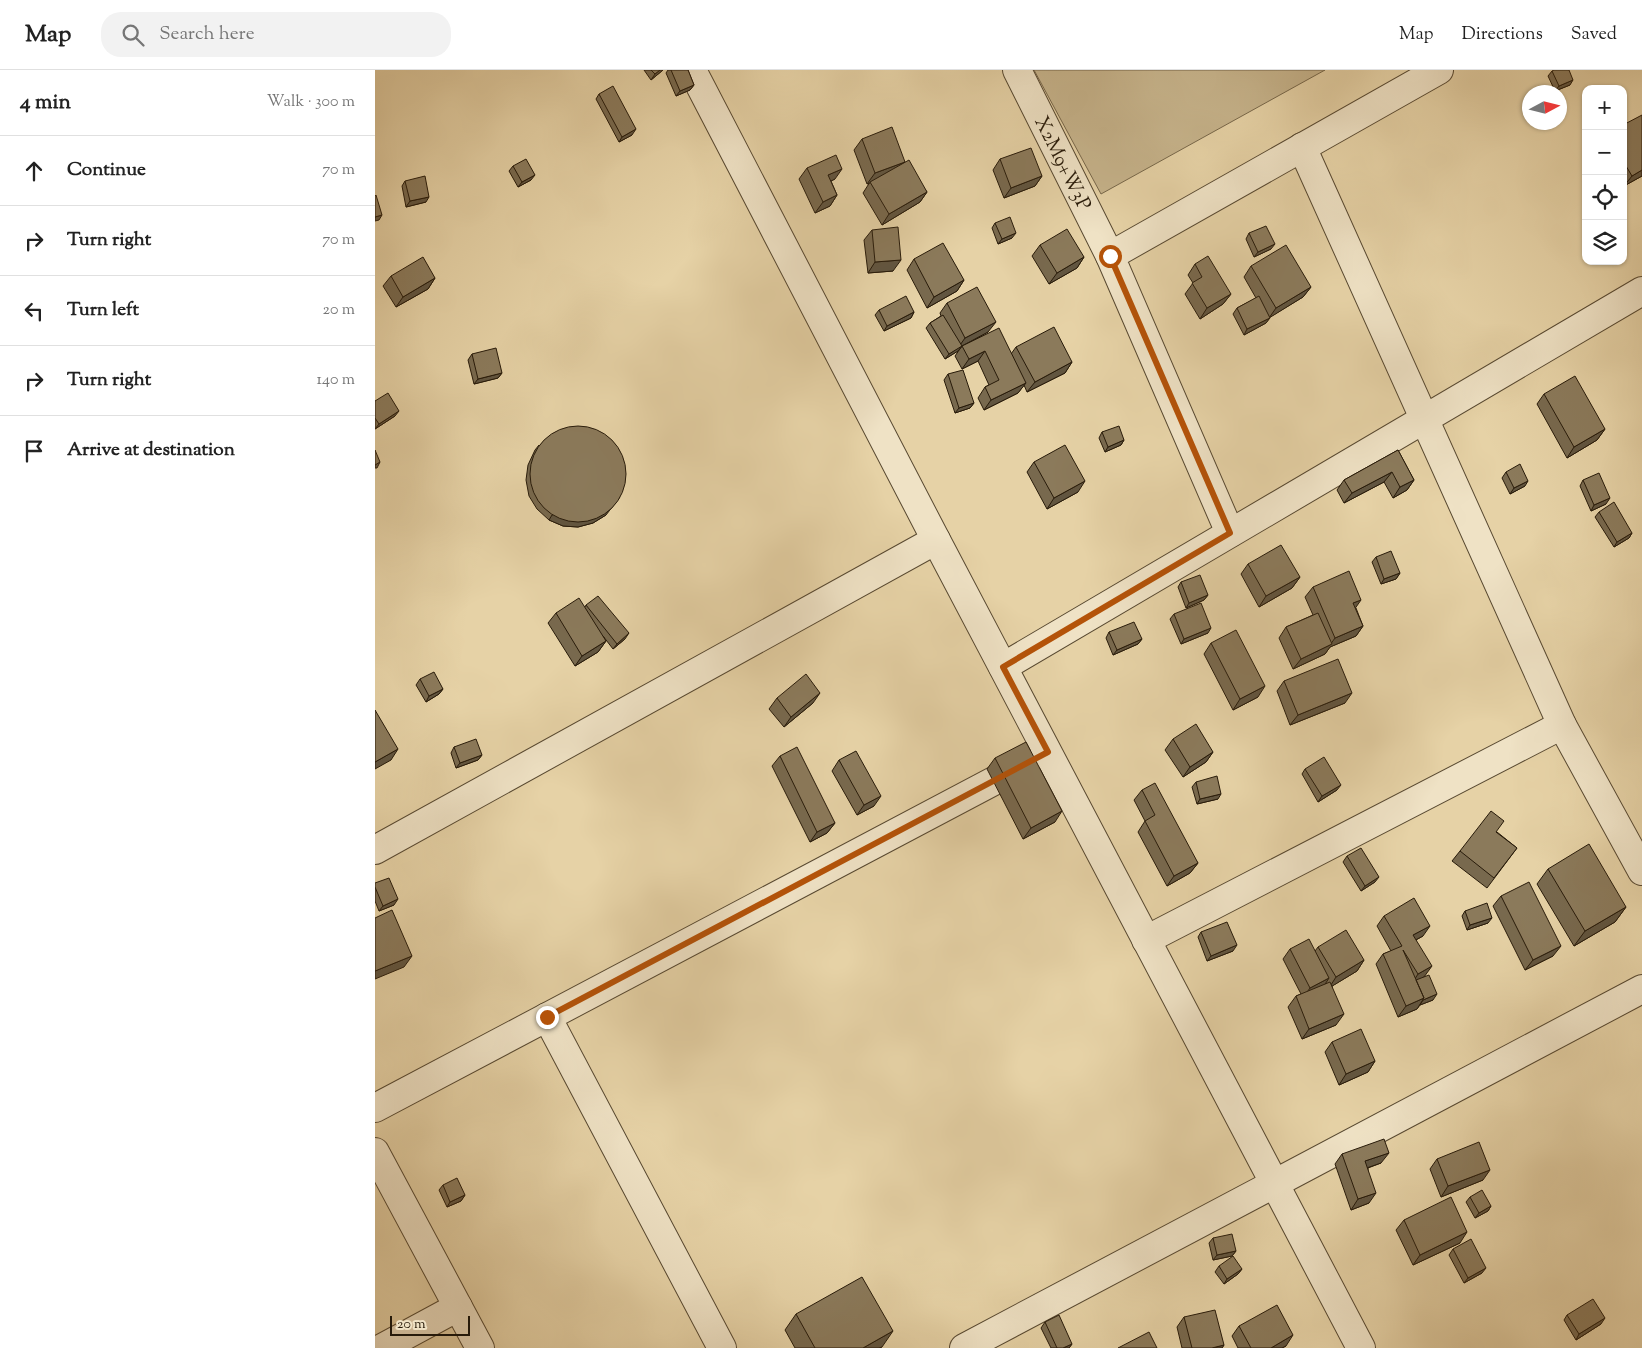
<!DOCTYPE html>
<html lang="en">
<head>
<meta charset="utf-8">
<style>
  body { margin:0; font-family:"Sorts Mill Goudy",serif; background:#f2f2f2; color:#222 }
  .controls { position:absolute; right:15px; top:15px; display:grid; overflow:hidden; border-radius:10px; box-shadow:0 1px 4px #0004 }
  .controls button { width:45px; height:45px; display:grid; place-items:center; padding:0; border:0; border-bottom:1px solid #e0e0e0; background:#fff; color:#222; font:25px sans-serif }
  .compass { position:absolute; left:1147px; top:15px; width:45px; height:45px; border-radius:50%; background:#fff; box-shadow:0 1px 4px #0004; rotate:83deg }
  .scale { position:absolute; left:15px; bottom:12px; width:80px; box-sizing:border-box; padding-left:5px; border:2px solid #281b0a; border-top:0; font-size:14px; line-height:18px; white-space:nowrap; color:#281b0a; -webkit-text-stroke:4px #efe2c5; paint-order:stroke }
  .stop { position:absolute; width:15px; height:15px; margin:-11px; border:4px solid #b45309; border-radius:50%; background:#fff }
  .stop.end { background:#b45309; border-color:#fff; box-shadow:0 1px 5px #0008 }
  .list { margin:0; padding:0; list-style:none }
  h2 { display:flex; justify-content:space-between; align-items:center; height:65px; margin:0; padding:0 20px; font-size:21px }
  h2 small { font-size:16px; font-weight:400; color:#767676 }
  .list li { display:grid; grid-template-columns:32px 1fr auto; gap:15px; align-items:center; box-sizing:border-box; height:70px; padding:0 20px; border-top:1px solid #e0e0e0 }
  .list b { display:block; font-size:19px; white-space:nowrap }
  .list em { font-size:16px; font-style:normal; color:#767676 }
  .icon { flex:none; width:28px; height:28px; fill:none; stroke:currentColor; stroke-width:2; stroke-linecap:round; stroke-linejoin:round }
  .map { position:relative; flex:none; width:1267px; height:1278px; overflow:hidden }
  header { display:flex; align-items:center; gap:30px; box-sizing:border-box; height:70px; padding:0 25px; background:#fff; border-bottom:1px solid #e0e0e0 }
  header strong { font-size:24px }
  nav { display:flex; gap:28px; margin-inline-start:auto; font-size:18px }
  .search { width:350px; height:45px; background:#f2f2f2; display:flex; align-items:center; gap:12px; box-sizing:border-box; padding:0 18px; border-radius:20px; color:#767676; font-size:19px }
  main { display:flex }
  aside { flex:1; background:#fff }
  .map>svg:first-child { display:block }
  .green { fill:#c6b38b; stroke:#77674a }
  .lines { fill:none; stroke-linecap:round; stroke-linejoin:round }
  .minor-casing { stroke:#584931; stroke-width:30 }
  .minor { stroke:#efe2c5; stroke-width:28 }
  .wall { fill:#78694e; stroke:#281b0a }
  .shaded-wall { fill:#615540; stroke:#281b0a }
  .building { fill:#8b7a5b; stroke:#281b0a }
  .route { stroke:#b45309; stroke-width:6 }
  .labels { text-anchor:middle; stroke-width:4.5; stroke-linejoin:round; paint-order:stroke }
  .street-label { font-size:20px; fill:#281b0a; stroke:#efe2c5 }
</style>
</head>
<body>
<header>
<strong>Map</strong>
<div class="search"><svg class="icon" aria-label="search" viewBox="0 0 24 24"><circle cx="10" cy="10" r="6"/><path d="M15 15l6 6"/></svg>Search here</div>
<nav><a>Map</a><a>Directions</a><a>Saved</a></nav>
</header>
<main>
<aside>
<h2>4 min<small>Walk · 300 m</small></h2>
<ul class="list">
<li><svg class="icon" aria-label="ahead" viewBox="0 0 24 24"><path d="M12 20V5M6 11l6-6 6 6"/></svg><div><b>Continue</b></div><em>70 m</em></li>
<li><svg class="icon" aria-label="right" viewBox="0 0 24 24"><path d="M7 20v-9h11M14 6l5 5-5 5"/></svg><div><b>Turn right</b></div><em>70 m</em></li>
<li><svg class="icon" aria-label="left" viewBox="0 0 24 24"><path d="M17 20v-9H6M10 6l-5 5 5 5"/></svg><div><b>Turn left</b></div><em>20 m</em></li>
<li><svg class="icon" aria-label="right" viewBox="0 0 24 24"><path d="M7 20v-9h11M14 6l5 5-5 5"/></svg><div><b>Turn right</b></div><em>140 m</em></li>
<li><svg class="icon" aria-label="arrive" viewBox="0 0 24 24"><path d="M6 21V4h12l-3 4 3 4H6"/></svg><div><b>Arrive at destination</b></div></li>
</ul>
</aside>
<div class="map">
<svg width="1267" height="1278" viewBox="0 0 1267 1278">
  <rect width="100%" height="100%" fill="#e6d2a6"/>
  <filter id="stains"><feTurbulence type="fractalNoise" baseFrequency=".004" numOctaves="4"/><feColorMatrix values="0 0 0 0 .2 0 0 0 0 .09 0 0 0 0 .02 0 0 0 .5 -.17"/></filter>
  <radialGradient id="worn" r=".72"><stop offset=".6" stop-color="#630" stop-opacity="0"/><stop offset="1" stop-color="#630" stop-opacity=".3"/></radialGradient>
  <!-- green -->
  <path class="green" d="M659,0H950L726,124Z"/>
  <g class="lines">
    <!-- minor casing -->
    <g class="minor-casing">
      <g id="minor">
        <path d="M317,0L561,470L986,1278"/>
        <path id="s1" d="M642,0L735,186"/>
        <path d="M927,77L1187,655L1267,801"/>
        <path d="M855,463L735,186L1064,0"/>
        <path d="M628,597L1267,221"/>
        <path d="M0,780L561,470"/>
        <path d="M771,870L1187,655"/>
        <path d="M172,947L347,1278"/>
        <path d="M0,1038L651,694"/>
        <path d="M0,1082L105,1278"/>
        <path d="M7,1278L83,1237"/>
        <path d="M589,1278L1267,919"/>
      </g>
    </g>
    <!-- minor -->
    <use href="#minor" class="minor"/>
  </g>
  <!-- wall -->
  <path class="wall" d="M269,0H288L276,10Z
    M293,0H313L319,15L315,20L301,26L291,3Z
    M1177,1L1195,15L1180,21L1173,6Z
    M224,24L257,65L244,72L221,29Z
    M1248,55L1267,106L1249,116L1248,114Z
    M487,69L530,92L552,122L545,132L507,155L488,123L495,112L492,114L479,80Z
    M625,89L667,106L660,116L629,128L618,100Z
    M138,96L156,110L143,117L134,101Z
    M432,98L460,109L456,111L462,125L455,136L440,143L424,109Z
    M30,111L51,132L31,137L27,116Z
    M620,153L637,168L623,174L617,158Z
    M497,160L518,201L493,203L489,170Z
    M874,163L896,179L879,187L871,169Z
    M665,175L709,187L702,198L674,214L657,186Z
    M539,189L589,210L582,221L552,238L532,200Z
    M820,194L856,224L848,234L825,249L810,224L818,213L813,205Z
    M876,196L936,217L928,227L895,247L891,253L869,265L858,244L862,238L881,228L869,207Z
    M16,206L60,208L53,219L21,237L8,216Z
    M572,233L613,262L588,276L636,284L641,277L697,292L690,303L652,322L649,315L643,323L609,340L603,328L610,317L614,315L603,291L587,299L580,286L587,276L583,281L570,289L551,258L555,253L566,246L565,243Z
    M504,240L539,242L536,248L509,261L500,245Z
    M97,284L127,303L123,308L99,314L93,290Z
    M573,304L599,333L595,338L580,343L569,310Z
    M1169,324L1230,359L1222,370L1192,388L1162,334Z
    M0,331L20,346L0,359Z
    M727,362L749,370L746,375L730,382L724,368Z
    M164,375L231,445L218,453L203,457L188,456L174,450L162,439L154,426L151,410L153,395L160,380Z
    M1023,380L1039,410L1032,420L1018,428L1009,412L969,433L962,420L969,410Z
    M659,392L703,422L672,439L652,402Z
    M1131,402L1150,416L1135,424L1127,408Z
    M1208,410L1231,434L1216,441L1205,416Z
    M1224,442L1257,463L1254,468L1239,477L1220,447Z
    M1001,487L1025,503L1021,509L1006,514L997,492Z
    M873,494L925,507L917,518L884,537L866,504Z
    M806,512L833,525L829,530L811,538L803,517Z
    M938,517L981,538L988,556L981,566L955,577L950,584L918,599L904,568L911,557L938,545L930,527Z
    M211,535L250,569L238,579L228,566L231,571L223,582L200,596L173,553L181,543L210,537Z
    M799,544L833,563L806,574L795,549Z
    M734,562L767,569L763,574L738,585L731,568Z
    M836,573L883,627L858,640L829,584Z
    M45,609L68,619L64,624L51,632L41,615Z
    M909,611L970,633L915,655L902,621Z
    M402,628L438,633L409,657L394,639Z
    M798,669L838,682L831,692L808,707L790,680Z
    M79,677L107,685L103,690L81,698L76,683Z
    M405,686L460,753L452,763L435,772L397,696Z
    M620,688L680,752L648,769L612,699Z
    M464,690L499,736L482,745L457,701Z
    M930,699L962,720L943,732L927,704Z
    M821,712L843,729L822,734L817,717Z
    M767,720L823,793L815,803L792,816L763,762L770,751L759,730Z
    M1122,762L1142,778L1112,818L1077,791L1085,781Z
    M972,786L1000,812L986,821L968,792Z
    M1173,799L1251,837L1240,852L1199,876L1162,814Z
    M0,813L19,835L4,841L0,831Z
    M1126,826L1178,886L1150,900L1118,836Z
    M1090,841L1113,853L1092,860L1087,846Z
    M1009,846L1048,866L1041,870L1050,907L1058,930L1045,935L1042,939L1023,947L1001,894L1008,884L1016,881L1002,856Z
    M826,862L858,881L832,891L823,867Z
    M943,877L989,890L982,901L957,916L961,955L927,969L913,937L921,926L926,924L908,889L915,879L940,881Z
    M957,972L1000,991L993,1002L964,1015L950,982Z
    M967,1084L1006,1093L993,1098L994,1133L976,1140L960,1094Z
    M1062,1089L1108,1110L1066,1127L1055,1099Z
    M68,1115L90,1125L86,1131L72,1137L64,1120Z
    M1095,1127L1116,1136L1113,1141L1100,1148L1091,1132Z
    M1029,1150L1085,1173L1038,1195L1021,1160Z
    M838,1168L861,1181L857,1186L838,1190L834,1173Z
    M1078,1179L1107,1203L1089,1213L1074,1185Z
    M844,1196L867,1199L863,1204L849,1214L840,1202Z
    M421,1244L507,1277L504,1278H420L410,1260Z
    M1192,1245L1226,1254L1201,1270L1189,1250Z
    M809,1247L849,1275L847,1278H807L802,1257Z
    M670,1252L697,1274L694,1278H676L666,1258Z
    M864,1256L911,1276L907,1278H863L857,1266Z"/>
  <!-- shaded-wall -->
  <path class="shaded-wall" d="M285,0H288L276,10L280,4Z
    M1198,10L1195,15L1180,21L1184,16Z
    M319,15L315,20L301,26L305,21Z
    M261,59L257,65L244,72L247,67Z
    M530,92L523,102L492,114L500,103Z
    M467,99L460,109L446,116L453,105Z
    M1267,100V106L1249,116L1257,106Z
    M160,105L156,110L143,117L147,112Z
    M667,106L660,116L629,128L636,118Z
    M552,122L545,132L507,155L514,144Z
    M462,125L455,136L440,143L448,132Z
    M54,127L51,132L31,137L35,131Z
    M7,145L4,150L0,151V147Z
    M641,163L637,168L623,174L627,169Z
    M900,174L896,179L879,187L883,182Z
    M709,187L702,198L674,214L682,203Z
    M526,190L518,201L493,203L500,192Z
    M60,208L53,219L21,237L28,227Z
    M589,210L582,221L552,238L559,227Z
    M936,217L928,227L894,248L901,238Z
    M856,224L848,234L825,249L832,238Z
    M539,242L536,248L509,261L512,256Z
    M895,248L891,253L869,265L872,259Z
    M621,252L613,262L587,276L583,281L570,289L574,284L583,278L590,268Z
    M610,281L603,291L587,299L594,289Z
    M697,292L690,303L652,322L660,312Z
    M127,303L123,308L99,314L103,309Z
    M651,313L643,323L609,340L616,330Z
    M599,333L595,338L580,343L584,338Z
    M24,341L20,346L0,359L4,354Z
    M1230,359L1222,370L1192,388L1199,377Z
    M749,370L746,375L730,382L733,377Z
    M5,392L2,398H0V395Z
    M1017,402L1009,412L969,433L977,423Z
    M1039,410L1032,420L1018,428L1025,417Z
    M710,411L703,422L672,439L679,428Z
    M1153,411L1150,416L1135,424L1139,418Z
    M245,427L231,445L218,453L203,457L188,456L174,450L177,445Z
    M1235,428L1231,434L1216,441L1219,435Z
    M1257,463L1254,468L1239,477L1242,472Z
    M1025,503L1021,509L1006,514L1009,509Z
    M925,507L917,518L884,537L891,526Z
    M833,525L829,530L811,538L814,533Z
    M986,530L979,540L978,533Z
    M988,556L981,566L955,577L950,584L918,599L926,589L955,575L960,568Z
    M836,558L833,563L806,574L809,569Z
    M254,563L250,569L238,579L242,574Z
    M767,569L763,574L738,585L742,580Z
    M231,571L223,582L200,596L207,586Z
    M890,616L883,627L858,640L865,629Z
    M68,619L64,624L51,632L54,626Z
    M445,623L438,633L409,657L416,647Z
    M977,623L970,633L915,655L923,645Z
    M23,679L16,690L0,699V692Z
    M838,682L831,692L808,707L815,697Z
    M107,685L103,690L81,698L85,693Z
    M966,715L962,720L943,732L947,726Z
    M846,724L843,729L822,734L825,729Z
    M506,726L499,736L482,745L489,735Z
    M687,741L680,752L648,769L656,758Z
    M460,753L452,763L435,772L442,762Z
    M823,793L815,803L792,816L799,806Z
    M1004,807L1000,812L986,821L990,816Z
    M23,829L19,835L4,841L8,836Z
    M1251,837L1240,852L1199,876L1210,861Z
    M1117,848L1113,853L1092,860L1095,855Z
    M1055,856L1048,866L1031,875L1038,865Z
    M862,875L858,881L832,891L836,886Z
    M1186,876L1178,886L1150,900L1158,890Z
    M37,886L29,897L0,909V901Z
    M989,890L982,901L954,918L961,907Z
    M1057,896L1049,907L1036,915L1043,904Z
    M954,908L947,919L928,928L935,918Z
    M1062,924L1058,930L1045,935L1048,930Z
    M1049,928L1042,939L1023,947L1031,936Z
    M969,944L961,955L927,969L934,959Z
    M1000,991L993,1002L964,1015L971,1004Z
    M1014,1083L1006,1093L983,1101L990,1091Z
    M1115,1100L1108,1110L1066,1127L1073,1116Z
    M1001,1123L994,1133L976,1140L983,1129Z
    M90,1125L86,1131L72,1137L75,1132Z
    M1116,1136L1113,1141L1100,1148L1104,1143Z
    M1092,1162L1085,1173L1038,1195L1045,1185Z
    M861,1181L857,1186L838,1190L842,1185Z
    M1111,1198L1107,1203L1089,1213L1093,1208Z
    M867,1199L863,1204L849,1214L852,1209Z
    M1230,1248L1226,1254L1201,1270L1204,1264Z
    M518,1261L507,1277L504,1278H488Z
    M918,1265L911,1276L907,1278H896Z
    M697,1274L694,1278H688Z
    M849,1275L847,1278H837Z"/>
  <!-- building -->
  <path class="building" d="M276,0H285L280,4Z
    M296,0H313L319,15L305,21Z
    M1179,0H1194L1198,10L1184,16L1177,1Z
    M238,16L261,59L247,67L224,24Z
    M1267,45V100L1257,106L1248,91V55Z
    M517,57L530,92L500,103L487,69Z
    M656,78L667,106L636,118L625,89Z
    M461,85L467,99L453,105L462,125L448,132L432,98Z
    M151,89L160,105L147,112L138,96Z
    M534,90L552,122L514,144L495,112Z
    M50,106L54,127L35,131L30,111Z
    M1,125L7,145L0,147V126Z
    M635,147L641,163L627,169L620,153Z
    M891,156L900,174L883,182L874,163Z
    M523,157L526,190L500,192L497,160Z
    M692,159L709,187L682,203L665,175Z
    M568,173L589,210L559,227L539,189Z
    M911,175L936,217L901,238L876,196Z
    M833,186L856,224L832,238L817,213L827,207L820,194Z
    M48,187L60,208L28,227L16,206Z
    M602,217L621,252L590,268L572,233Z
    M531,226L539,242L512,256L504,240Z
    M884,226L895,248L872,259L862,238Z
    M568,245L587,276L574,284L555,253Z
    M679,257L697,292L660,312L641,277Z
    M624,258L651,313L616,330L610,317L624,310L610,281L594,289L587,276Z
    M121,278L127,303L103,309L97,284Z
    M588,300L599,333L584,338L573,304Z
    M1200,306L1230,359L1199,377L1169,324Z
    M13,323L24,341L4,354L0,348V331Z
    M744,356L749,370L733,377L727,362Z
    M155 404a48 48 0 1 1 96 0a48 48 0 1 1-96 0Z
    M690,375L710,411L679,428L659,392Z
    M0,380L5,392L0,395Z
    M1023,380L1039,410L1025,417L1017,402L977,423L969,410Z
    M1145,394L1153,411L1139,418L1131,402Z
    M1224,403L1235,428L1219,435L1208,410Z
    M1239,432L1257,463L1242,472L1224,442Z
    M906,475L925,507L891,526L873,494Z
    M1016,481L1025,503L1009,509L1001,487Z
    M974,501L986,530L978,533L988,556L960,568L938,517Z
    M825,505L833,525L814,533L806,512Z
    M223,526L254,563L242,574L211,535Z
    M204,528L231,571L207,586L181,543Z
    M826,533L836,558L809,569L799,544Z
    M943,543L957,574L926,589L911,557Z
    M759,552L767,569L742,580L734,562Z
    M861,560L890,616L865,629L836,573Z
    M963,589L977,623L923,645L909,611Z
    M59,602L68,619L54,626L45,609Z
    M431,604L445,623L416,647L402,628Z
    M0,640L23,679L0,692Z
    M821,654L838,682L815,697L798,669Z
    M101,669L107,685L85,693L79,677Z
    M651,672L687,741L656,758L620,688Z
    M422,677L460,753L442,762L405,686Z
    M481,681L506,726L489,735L464,690Z
    M949,687L966,715L947,726L930,699Z
    M842,706L846,724L825,729L821,712Z
    M780,713L823,793L799,806L770,751L780,745L767,720Z
    M1116,741L1129,751L1121,762L1142,778L1119,808L1085,781Z
    M1214,774L1251,837L1210,861L1173,799Z
    M986,778L1004,807L990,816L972,786Z
    M14,808L23,829L8,836L0,817V813Z
    M1154,812L1186,876L1158,890L1126,826Z
    M1039,828L1055,856L1038,865L1057,896L1043,904L1028,880L1049,928L1031,936L1008,884L1027,876L1009,846Z
    M1112,833L1117,848L1095,855L1090,841Z
    M17,840L37,886L0,901V848Z
    M852,852L862,875L836,886L826,862Z
    M971,860L989,890L961,907L943,877Z
    M934,869L954,908L935,918L915,879Z
    M1054,905L1062,924L1048,930V929L1049,928L1041,910Z
    M955,912L969,944L934,959L921,926Z
    M986,959L1000,991L971,1004L957,972Z
    M1009,1069L1014,1083L990,1091L1001,1123L983,1129L967,1084Z
    M1104,1072L1115,1100L1073,1116L1062,1089Z
    M82,1108L90,1125L75,1132L68,1115Z
    M1107,1120L1116,1136L1104,1143L1095,1127Z
    M1076,1127L1092,1162L1045,1185L1029,1150Z
    M857,1164L861,1181L842,1185L838,1168Z
    M1096,1169L1111,1198L1093,1208L1078,1179Z
    M858,1186L867,1199L852,1209L844,1196Z
    M487,1207L518,1261L488,1278H440L421,1244Z
    M1218,1229L1230,1248L1204,1264L1192,1245Z
    M902,1235L918,1265L896,1278H876L864,1256Z
    M840,1240L849,1275L837,1278H817L809,1247Z
    M684,1245L697,1274L688,1278H682L670,1252Z
    M774,1262L782,1278H743Z"/>
  <g class="lines">
    <!-- route -->
    <path class="route" d="M172,947L673,682L628,597L855,463L735,186"/>
  </g>
  <g class="labels">
    <!-- street labels -->
    <g class="street-label">
      <text dy="7" stroke="none"><textPath href="#s1" startOffset="104">X2M9+W3P</textPath></text>
    </g>
  </g>
  <rect width="100%" height="100%" filter="url(#stains)"/>
  <rect width="100%" height="100%" fill="url(#worn)"/>
</svg>
<div class="controls">
<button>+</button>
<button>−</button>
<button><svg class="icon" aria-label="locate" viewBox="0 0 24 24"><circle cx="12" cy="12" r="6"/><path d="M12 2v4M12 18v4M2 12h4M18 12h4"/></svg></button>
<button><svg class="icon" aria-label="layers" viewBox="0 0 24 24"><path d="M12 4l9 5-9 5-9-5zM3 14l9 5 9-5"/></svg></button>
</div>
<svg class="compass" viewBox="-18 -18 36 36"><path d="M0-13l5 13h-10z" fill="#e53935"/><path d="M0 13l5-13h-10z" fill="#767676"/></svg>
<div class="scale">20 m</div>
<div class="stop" style="left:735px;top:186px"></div>
<div class="stop end" style="left:172px;top:947px"></div>
</div>
</main>
</body>
</html>
